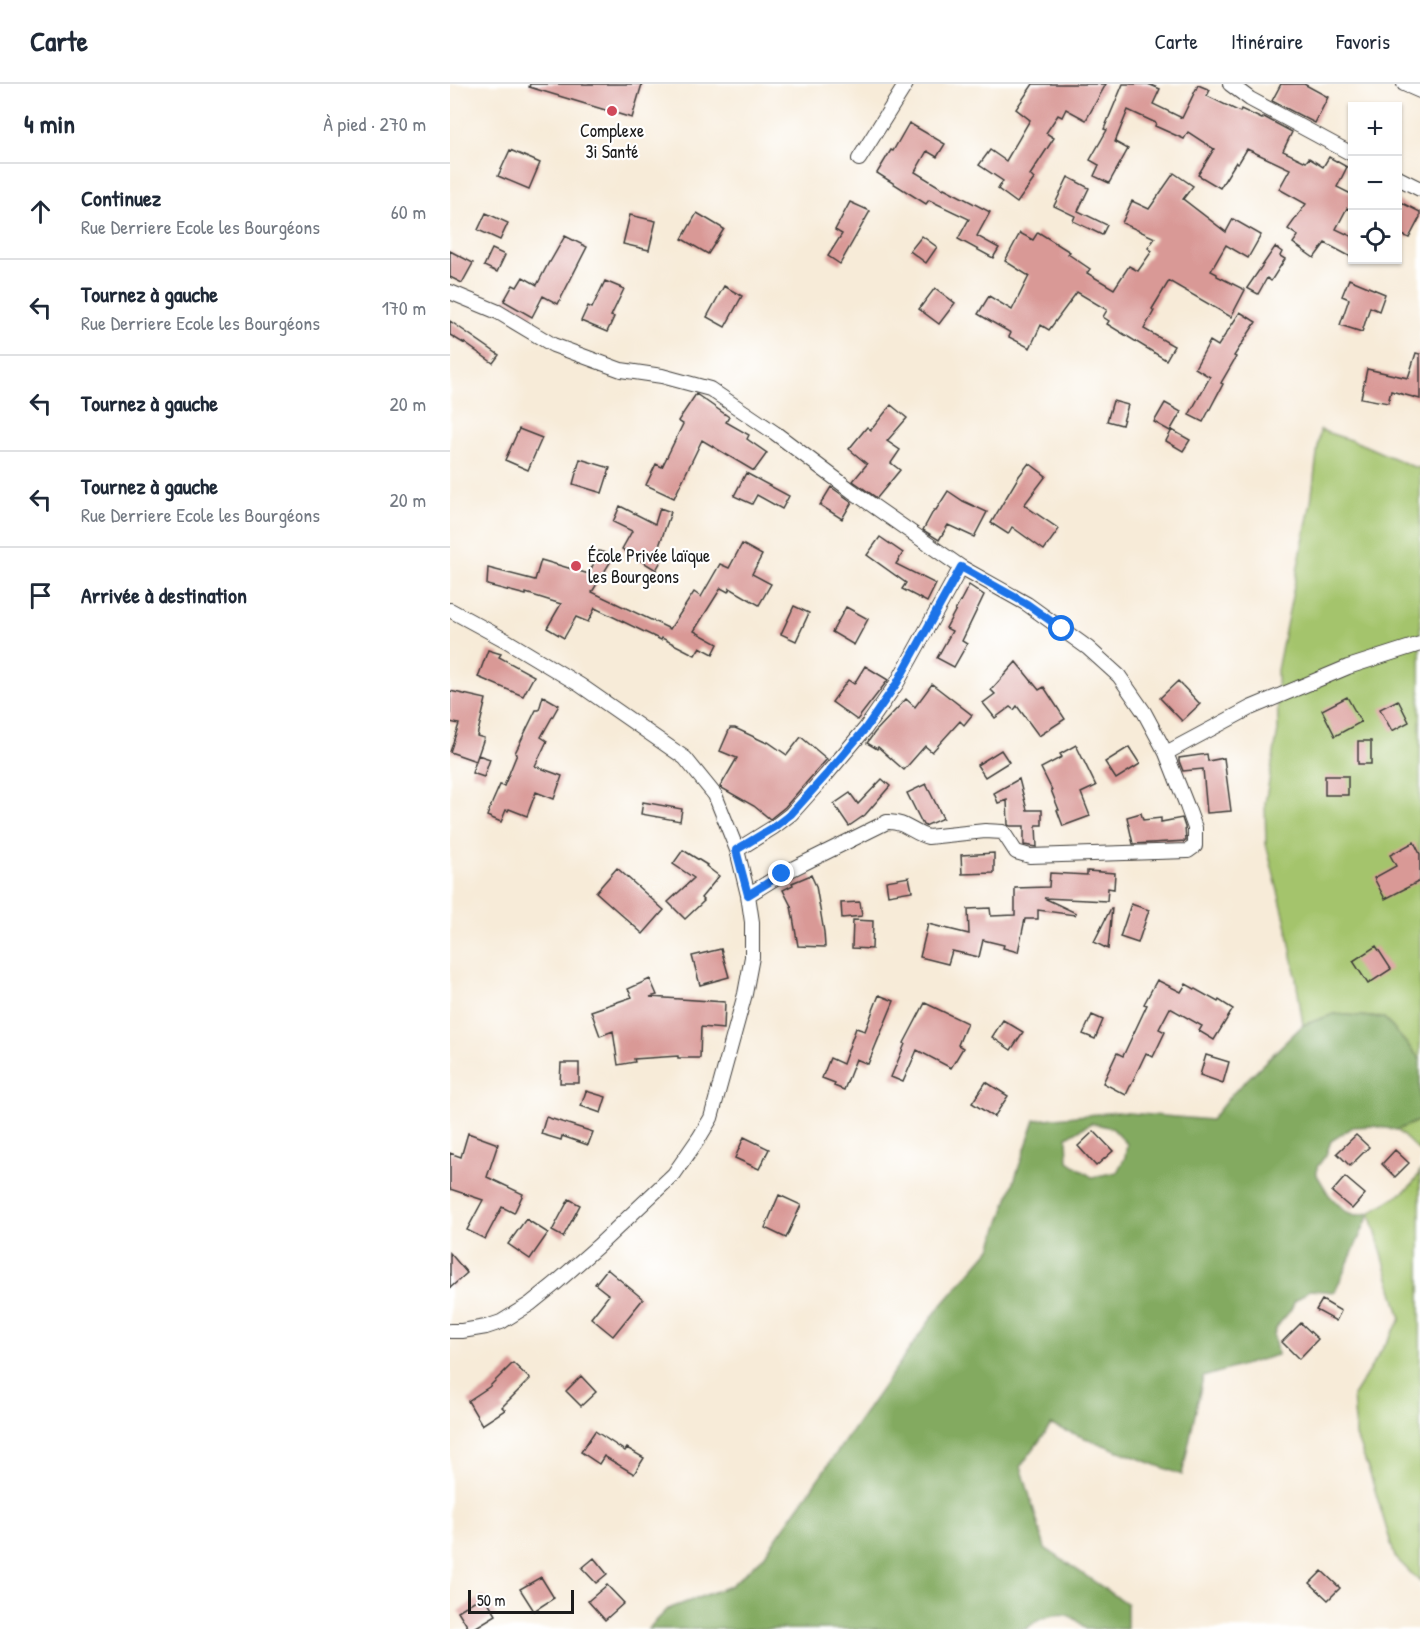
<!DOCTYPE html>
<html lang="fr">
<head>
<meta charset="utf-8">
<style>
  body { margin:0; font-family:"Patrick Hand",sans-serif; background:#f6f6f7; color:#1f2937 }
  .controls { position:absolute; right:18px; top:18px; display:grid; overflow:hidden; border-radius:0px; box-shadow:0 2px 4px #0004 }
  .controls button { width:54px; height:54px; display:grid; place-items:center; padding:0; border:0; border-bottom:2px solid #e0e1e3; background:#fff; color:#1f2937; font:30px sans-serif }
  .scale { position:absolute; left:18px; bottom:15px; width:106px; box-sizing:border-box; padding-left:6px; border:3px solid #1c1c1c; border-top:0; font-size:16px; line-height:21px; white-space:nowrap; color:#1c1c1c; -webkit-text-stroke:4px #fff; paint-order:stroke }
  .stop { position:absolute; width:18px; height:18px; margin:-14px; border:4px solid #1a73e8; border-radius:50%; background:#fff }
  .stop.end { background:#1a73e8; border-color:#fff; box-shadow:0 2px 6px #0008 }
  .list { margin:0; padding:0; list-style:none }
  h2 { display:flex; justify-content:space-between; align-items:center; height:78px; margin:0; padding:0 24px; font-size:26px }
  h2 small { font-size:20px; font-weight:400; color:#747a83 }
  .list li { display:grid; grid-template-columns:39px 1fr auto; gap:18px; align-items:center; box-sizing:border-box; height:96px; padding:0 24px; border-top:2px solid #e0e1e3 }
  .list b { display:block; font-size:22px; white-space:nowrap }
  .list p { margin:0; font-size:20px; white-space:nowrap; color:#747a83 }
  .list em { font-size:20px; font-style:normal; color:#747a83 }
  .icon { flex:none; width:33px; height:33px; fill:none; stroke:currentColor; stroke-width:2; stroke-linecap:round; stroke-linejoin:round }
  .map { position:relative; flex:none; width:970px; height:1545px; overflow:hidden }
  header { display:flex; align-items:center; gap:36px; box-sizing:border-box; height:84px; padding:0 30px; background:#fff; border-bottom:2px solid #e0e1e3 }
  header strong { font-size:28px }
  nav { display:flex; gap:33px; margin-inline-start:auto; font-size:21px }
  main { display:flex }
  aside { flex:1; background:#fff }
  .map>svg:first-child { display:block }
  .green { fill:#a4c46c; stroke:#607044; stroke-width:1.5 }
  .forest { fill:#83aa60; stroke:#50633e; stroke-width:1.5; fill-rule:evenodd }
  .building { fill:#d99996 }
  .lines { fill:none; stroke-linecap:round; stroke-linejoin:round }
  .minor-casing { stroke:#3d3b38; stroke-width:16 }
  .minor { stroke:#fff; stroke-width:14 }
  .route { stroke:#1a73e8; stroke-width:8 }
  .poi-dot { fill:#d1495b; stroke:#fff; stroke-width:2 }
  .labels { text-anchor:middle; stroke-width:4.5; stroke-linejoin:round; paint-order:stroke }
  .poi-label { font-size:18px; fill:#1c1c1c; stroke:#fff }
</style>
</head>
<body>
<header>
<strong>Carte</strong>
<nav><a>Carte</a><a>Itinéraire</a><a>Favoris</a></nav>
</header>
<main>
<aside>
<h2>4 min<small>À pied · 270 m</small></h2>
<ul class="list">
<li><svg class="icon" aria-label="ahead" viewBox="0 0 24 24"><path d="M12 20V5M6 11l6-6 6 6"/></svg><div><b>Continuez</b><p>Rue Derriere Ecole les Bourgéons</p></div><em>60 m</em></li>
<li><svg class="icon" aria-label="left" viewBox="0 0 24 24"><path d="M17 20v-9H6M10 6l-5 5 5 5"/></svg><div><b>Tournez à gauche</b><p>Rue Derriere Ecole les Bourgéons</p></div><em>170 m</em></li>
<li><svg class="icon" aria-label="left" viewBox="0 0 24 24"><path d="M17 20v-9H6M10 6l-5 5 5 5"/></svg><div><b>Tournez à gauche</b></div><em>20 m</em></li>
<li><svg class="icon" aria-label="left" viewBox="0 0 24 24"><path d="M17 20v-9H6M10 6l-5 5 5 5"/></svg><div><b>Tournez à gauche</b><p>Rue Derriere Ecole les Bourgéons</p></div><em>20 m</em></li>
<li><svg class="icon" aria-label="arrive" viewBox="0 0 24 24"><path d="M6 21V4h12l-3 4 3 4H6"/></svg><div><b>Arrivée à destination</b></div></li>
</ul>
</aside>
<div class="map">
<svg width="970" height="1545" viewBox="0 0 970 1545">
  <rect width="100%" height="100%" fill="#fff"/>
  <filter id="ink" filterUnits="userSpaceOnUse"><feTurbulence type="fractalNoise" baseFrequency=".0167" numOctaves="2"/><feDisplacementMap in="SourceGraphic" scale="12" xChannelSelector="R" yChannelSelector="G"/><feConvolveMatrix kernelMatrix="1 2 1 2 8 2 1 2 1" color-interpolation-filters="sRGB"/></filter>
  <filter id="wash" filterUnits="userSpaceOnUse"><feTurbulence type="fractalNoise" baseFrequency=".008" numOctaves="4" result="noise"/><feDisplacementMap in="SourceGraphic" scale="24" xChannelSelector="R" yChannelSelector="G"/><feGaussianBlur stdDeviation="1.35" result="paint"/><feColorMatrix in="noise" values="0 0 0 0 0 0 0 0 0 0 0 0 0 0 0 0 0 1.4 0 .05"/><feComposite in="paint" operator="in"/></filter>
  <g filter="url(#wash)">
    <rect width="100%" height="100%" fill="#f7ebd8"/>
    <!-- green -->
    <path class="green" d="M870,346L909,359L964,383L970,384V975L934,934L884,930L853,941L845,888L836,839L816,760L815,719L828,647L827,586L861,418Z
      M970,1036V1068L947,1046Z
      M970,1086V1498L945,1473L921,1393L906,1352L903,1312L951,1235L920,1129C938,1115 963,1109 970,1086Z"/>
    <!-- forest -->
    <path class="forest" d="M884,930L934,934L970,975V1036L947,1046L923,1042L903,1043L881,1057L876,1071L867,1083V1091L879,1111L895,1127L906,1131L920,1129L885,1208L860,1206L844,1218C842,1231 826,1237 824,1251C824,1257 827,1265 827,1271L753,1293L732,1391L601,1341L571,1382L595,1464L677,1520V1545H636C632,1542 629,1537 625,1535C610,1524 588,1535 576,1545H198L218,1525L280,1502L313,1473L485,1229L541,1164L585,1036L667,1028L761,1036L781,1011L853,941ZM641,1039L662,1044L677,1060L675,1073L667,1088L642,1093L618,1077L617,1053Z"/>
    <g id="blocks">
      <!-- building -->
      <path class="building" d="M80,0H192L182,34L79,3Z
        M583,0H656L636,36L616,25L612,33L608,31L596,49L604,54L580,91L584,95L567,119L548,105L553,97L529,81L540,66L556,77L580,36L566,25Z
        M673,0H698L710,5L703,20L732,34L748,1L760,6L757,12L790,28L791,25L812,35L814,33L842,48L833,67L856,78L859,74L873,83L879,73L897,83L887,103L903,111V127L897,124L886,145L903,153V174L875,159L864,174L843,159L848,152L838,145L856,120L829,105L840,85L797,65L788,80L786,78L770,104L748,91L764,65L738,48L734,55L705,42L706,39L678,26L665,58L678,65L659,99L644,92L649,81L640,76L657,46L654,45Z
        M831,0H854L878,13L865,39L822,17Z
        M459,39L495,60L487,73L477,67L465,88L493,105L494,104L540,128L527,152L549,164L543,174L508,155L519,135L479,116L476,120L427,89L441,66L443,67Z
        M60,66L90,79L79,105L48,92Z
        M724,89L743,102L733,115L776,148L783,135L811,151L798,174L776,161L761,187L767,190V192L795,206L781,233L719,197L702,225L704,227L694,245L724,262L716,276L657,240L659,237L653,233L657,226L627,208L599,246L591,241L580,264L559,253L561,249L528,230L539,212L562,226L579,192L555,177L570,149L583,156L588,148L620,168L618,170L640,185L637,189L664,205L679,182L688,187L702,167L698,164L705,154L672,139L682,117L699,125Z
        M618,93L639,104L628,127L657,141L652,151L623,137L625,132L604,122Z
        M948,117L970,128V133L959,154L948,149Z
        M400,118L420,127L390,180L378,172L392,150L385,146Z
        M36,129L58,139L50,156L28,146Z
        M247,129L274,145L258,170L232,155Z
        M180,131L206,137L199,166L173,160Z
        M115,152L137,163L108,220L93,212L82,233L54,217L63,201L67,203L73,193L87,201L99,178H100Z
        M472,152L487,163L476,179L460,167Z
        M825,163L832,168L830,172L835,175L821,197L817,194L808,210L797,204Z
        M42,165L55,171L47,188L34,182Z
        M0,167L23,179L12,199L0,193Z
        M899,195L935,210L929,227L920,223L912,248L890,241L899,215L892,212Z
        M155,197L174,205L161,232L164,233L157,248L131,237L138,222L142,224Z
        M274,202L292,212L275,243L257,233Z
        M485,204L505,219L489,240L469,225Z
        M790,228L806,238L784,272L786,273L771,299L773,300L753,338L739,331L760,293L745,284L760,257L768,262Z
        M0,237L49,271L43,279L13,258V259L0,251Z
        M966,269L970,270V315L941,307L938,319L911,314L917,285L958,294Z
        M246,310L279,333L276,338L299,351L297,355L317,369L304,387L252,356L224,414L196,401L206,380L212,383L233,340L228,337Z
        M663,317L678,321L672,341L657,337Z
        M715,319L731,328L720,347L704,338Z
        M441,321L457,334L437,357L450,366L441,379L450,386L427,414L403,397L417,380L399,365L417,343L421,346Z
        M69,345L92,354L78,386L55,376Z
        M722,346L740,356L733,367L716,357Z
        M130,375L160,384L152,409L123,400Z
        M579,379L596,392L574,421L609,445L594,466L562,443L558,450L541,439L569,392Z
        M296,389L339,412L332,425L307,411L302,420L284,412Z
        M381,403L402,418L392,435L370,421Z
        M498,407L513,417L537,428L524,453L498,441L489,456L473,446L484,426H486Z
        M170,422L205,440L210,424L221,428L208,465L215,470L206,486L172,465L182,447L163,438Z
        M430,453L453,469L446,480L486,500L477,518L452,505L456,499L417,471Z
        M292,460L312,471L302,490L321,500L309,521L280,504L278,508L271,504L244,547L268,560L263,570L250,563L245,571L212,554L211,556L145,524L138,538L126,533L114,554L97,544L111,520L76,509V511L37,501L38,484L85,496L91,476L139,490L149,467L164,472L142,508L220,545L244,508L251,513L270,480L279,484Z
        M519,501L534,511L512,557L517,560L504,583L487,574L502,547L496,544Z
        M344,522L359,529L346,557L331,550Z
        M396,523L418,535L404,561L382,548Z
        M38,566L51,570L49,573L84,592L73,612L28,593Z
        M566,578L589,606L594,603L615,635L589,652L567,622L564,626L560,623L545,634L533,619L545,610L541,606Z
        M415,582L438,596L407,636L382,618L398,596L404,600Z
        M728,597L750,620L732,637L710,614Z
        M482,600L522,631L514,641L510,637L482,668L475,662L454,686L428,663L427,665L417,659L425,648L456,615L465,623Z
        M0,607L36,615L27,652L34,654L26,677L0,668L9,640L0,638Z
        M93,612L109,621L91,653L97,657L85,682L112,692L104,715L86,708L77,732L59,725L58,727L56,726L51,738L37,732L42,719L50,701L54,702L67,670L65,669L86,626H89Z
        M897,613L911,638L885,652L872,626Z
        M948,616L959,638L942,647L930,625Z
        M280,644H285L317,659L318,658L337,671L351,653L377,675L335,723L320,735L304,722L270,703L287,674L270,667Z
        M908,657H921V680H908Z
        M626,661L646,702L631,709L640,732L613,742L607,726H609L601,706H602L591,684L612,673L610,670Z
        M679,663L690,680L666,695L655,678Z
        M551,666L559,678L535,693L527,681Z
        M757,670L758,677L774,674L781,727L757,729L753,685L733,687L729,677V674Z
        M28,671L40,675L34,693L22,689Z
        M875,692H898V711H875Z
        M432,695L440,702L415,731L399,742L384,720L400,709L408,720Z
        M569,695L577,726H592V741H586L587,763L574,761V742H560L558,741L557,716L548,719L544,709Z
        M476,700L493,734L475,742L473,741L457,709Z
        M193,718L232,725L230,737L191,730Z
        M691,729L693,736L711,734V738L732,734L735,743L736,757L683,760L677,733Z
        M964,758L970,770V797L935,815L924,794L946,782L940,771Z
        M233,766L257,781L256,782L269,792L251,814L254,817L235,835L218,818L244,794L223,780Z
        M544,769V789L512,790L511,771Z
        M167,784L214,826L193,850L146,808Z
        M637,787L665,789L664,805L658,804L657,817L594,814L626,829L625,831L588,826V835H575L568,868L553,864L554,861L533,856L529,873L502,867L498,880L470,873L478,840L519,850L518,825L540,824L541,832L565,831V804L599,803L600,789L637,791Z
        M361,791L366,802L374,848L375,863L348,862L341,822L333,806L343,801L342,799Z
        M459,793L462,807L438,811L436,797Z
        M410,818L412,832L392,834L391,819Z
        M681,820L699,826L688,859L670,853Z
        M661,824H662L658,865L644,858Z
        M403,836L423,837L422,865L402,864Z
        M926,862L941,885L918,900L903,877Z
        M271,865L279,893L250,901L242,872Z
        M200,895L207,911L200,913L275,918L274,945L251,943L250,974H228V972L184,975L185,978L168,981L163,947L150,952L141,927L182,913L178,905Z
        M707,896L731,908L736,900L768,918L769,916L783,925L764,956L749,947L752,942L720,924L709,945L715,948L703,973L696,969L676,1011L653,999L667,969L673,972L697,921L694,920Z
        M429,911L444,917L418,980L406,975L394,1006L384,1002L385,999L372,994L380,974L393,980L406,944L415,947Z
        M475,919L517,939L508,961L513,964L501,984L467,966L453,998L441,993L455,960L454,959Z
        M642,931L653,936L645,955L633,950Z
        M553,936L573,948L561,966L542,953Z
        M756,971L779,978L773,999L750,991Z
        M111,979H129V999H110Z
        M536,998L558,1012L544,1033L522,1019Z
        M136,1007L156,1013L151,1029L131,1022Z
        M96,1033L143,1048L138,1061L112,1052L111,1056L91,1050Z
        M644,1047L663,1067L646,1082L628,1062Z
        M18,1049L48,1060L37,1093L73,1110L64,1129L52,1123L35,1155L17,1146L33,1116L0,1105V1069L11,1073Z
        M906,1051L919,1063L900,1082L887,1069Z
        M294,1053L319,1065L309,1085L285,1074Z
        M945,1066L959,1079L945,1093L932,1080Z
        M895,1093L915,1110L902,1125L882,1108Z
        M329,1111L351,1121L336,1154L315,1144Z
        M119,1115L130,1121L113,1153L102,1147Z
        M76,1135L98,1149L80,1175L58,1160Z
        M0,1169L17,1189L0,1204Z
        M157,1185L193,1215L163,1252L141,1234L159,1211L145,1200Z
        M872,1216L891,1227L886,1237L866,1226Z
        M851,1239L868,1255L849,1275L832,1258Z
        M63,1279L80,1295L52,1323L55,1326L32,1341L18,1317L39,1303Z
        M131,1292L146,1308L131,1322L116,1307Z
        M145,1347L175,1367L177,1364L194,1374L184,1390L154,1372L149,1380L131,1368Z
        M144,1474L157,1490L146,1499L132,1484Z
        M872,1487L890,1504L878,1516L860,1499Z
        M91,1493L104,1514L84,1527L70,1505Z
        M157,1501L174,1519L155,1536L138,1517Z
        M34,1511L46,1531L23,1545H19L8,1527Z"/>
    </g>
  </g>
  <g filter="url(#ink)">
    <use href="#blocks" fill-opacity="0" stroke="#3d3b38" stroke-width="1.5"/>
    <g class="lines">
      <!-- minor casing -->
      <g class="minor-casing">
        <path id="minor" d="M780,0L800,15L902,70
          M954,0L970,7
          M409,75L456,0
          M948,94L970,105
          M0,208L48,228L103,261L171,286L212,292L260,305L325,349L402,407L511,483L577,520L638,564L669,592L694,628L716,669L737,722L745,744V762L738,767L580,772L566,768L553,748L535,747L478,753C463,749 454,737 437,738L332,790L298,811
          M0,526L57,557L130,601L235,674L265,711L287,766L298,811L302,838V873L295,910L261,1034L249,1054L224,1090L148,1162L106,1199L80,1220L51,1238L36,1243L12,1247H0
          M716,669L800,624L898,583L970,560
          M287,766L324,743L341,730L376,691L415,645L447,599L511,483"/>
      </g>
      <!-- minor -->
      <use href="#minor" class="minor"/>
    </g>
  </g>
  <g class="lines" filter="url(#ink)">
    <!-- route -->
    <path class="route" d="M332,790L298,811L286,766L324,743L341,730L376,691L415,645L447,599L511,483L577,520L612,545"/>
  </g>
  <!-- markers -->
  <g class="poi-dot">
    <circle cx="162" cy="27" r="6"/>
    <circle cx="126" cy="482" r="6"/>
  </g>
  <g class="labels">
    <!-- poi labels -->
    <g class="poi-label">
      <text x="162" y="53">Complexe<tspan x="162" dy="21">3i Santé</tspan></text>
      <text x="138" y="478" text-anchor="start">École Privée laïque<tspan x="138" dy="21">les Bourgeons</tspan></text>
    </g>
  </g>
</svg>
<div class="controls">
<button>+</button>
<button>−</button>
<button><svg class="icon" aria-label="locate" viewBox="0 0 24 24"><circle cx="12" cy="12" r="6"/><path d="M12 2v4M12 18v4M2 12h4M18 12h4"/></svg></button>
</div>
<div class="scale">50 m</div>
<div class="stop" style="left:612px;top:545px"></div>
<div class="stop end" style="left:332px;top:790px"></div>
</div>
</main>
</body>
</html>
